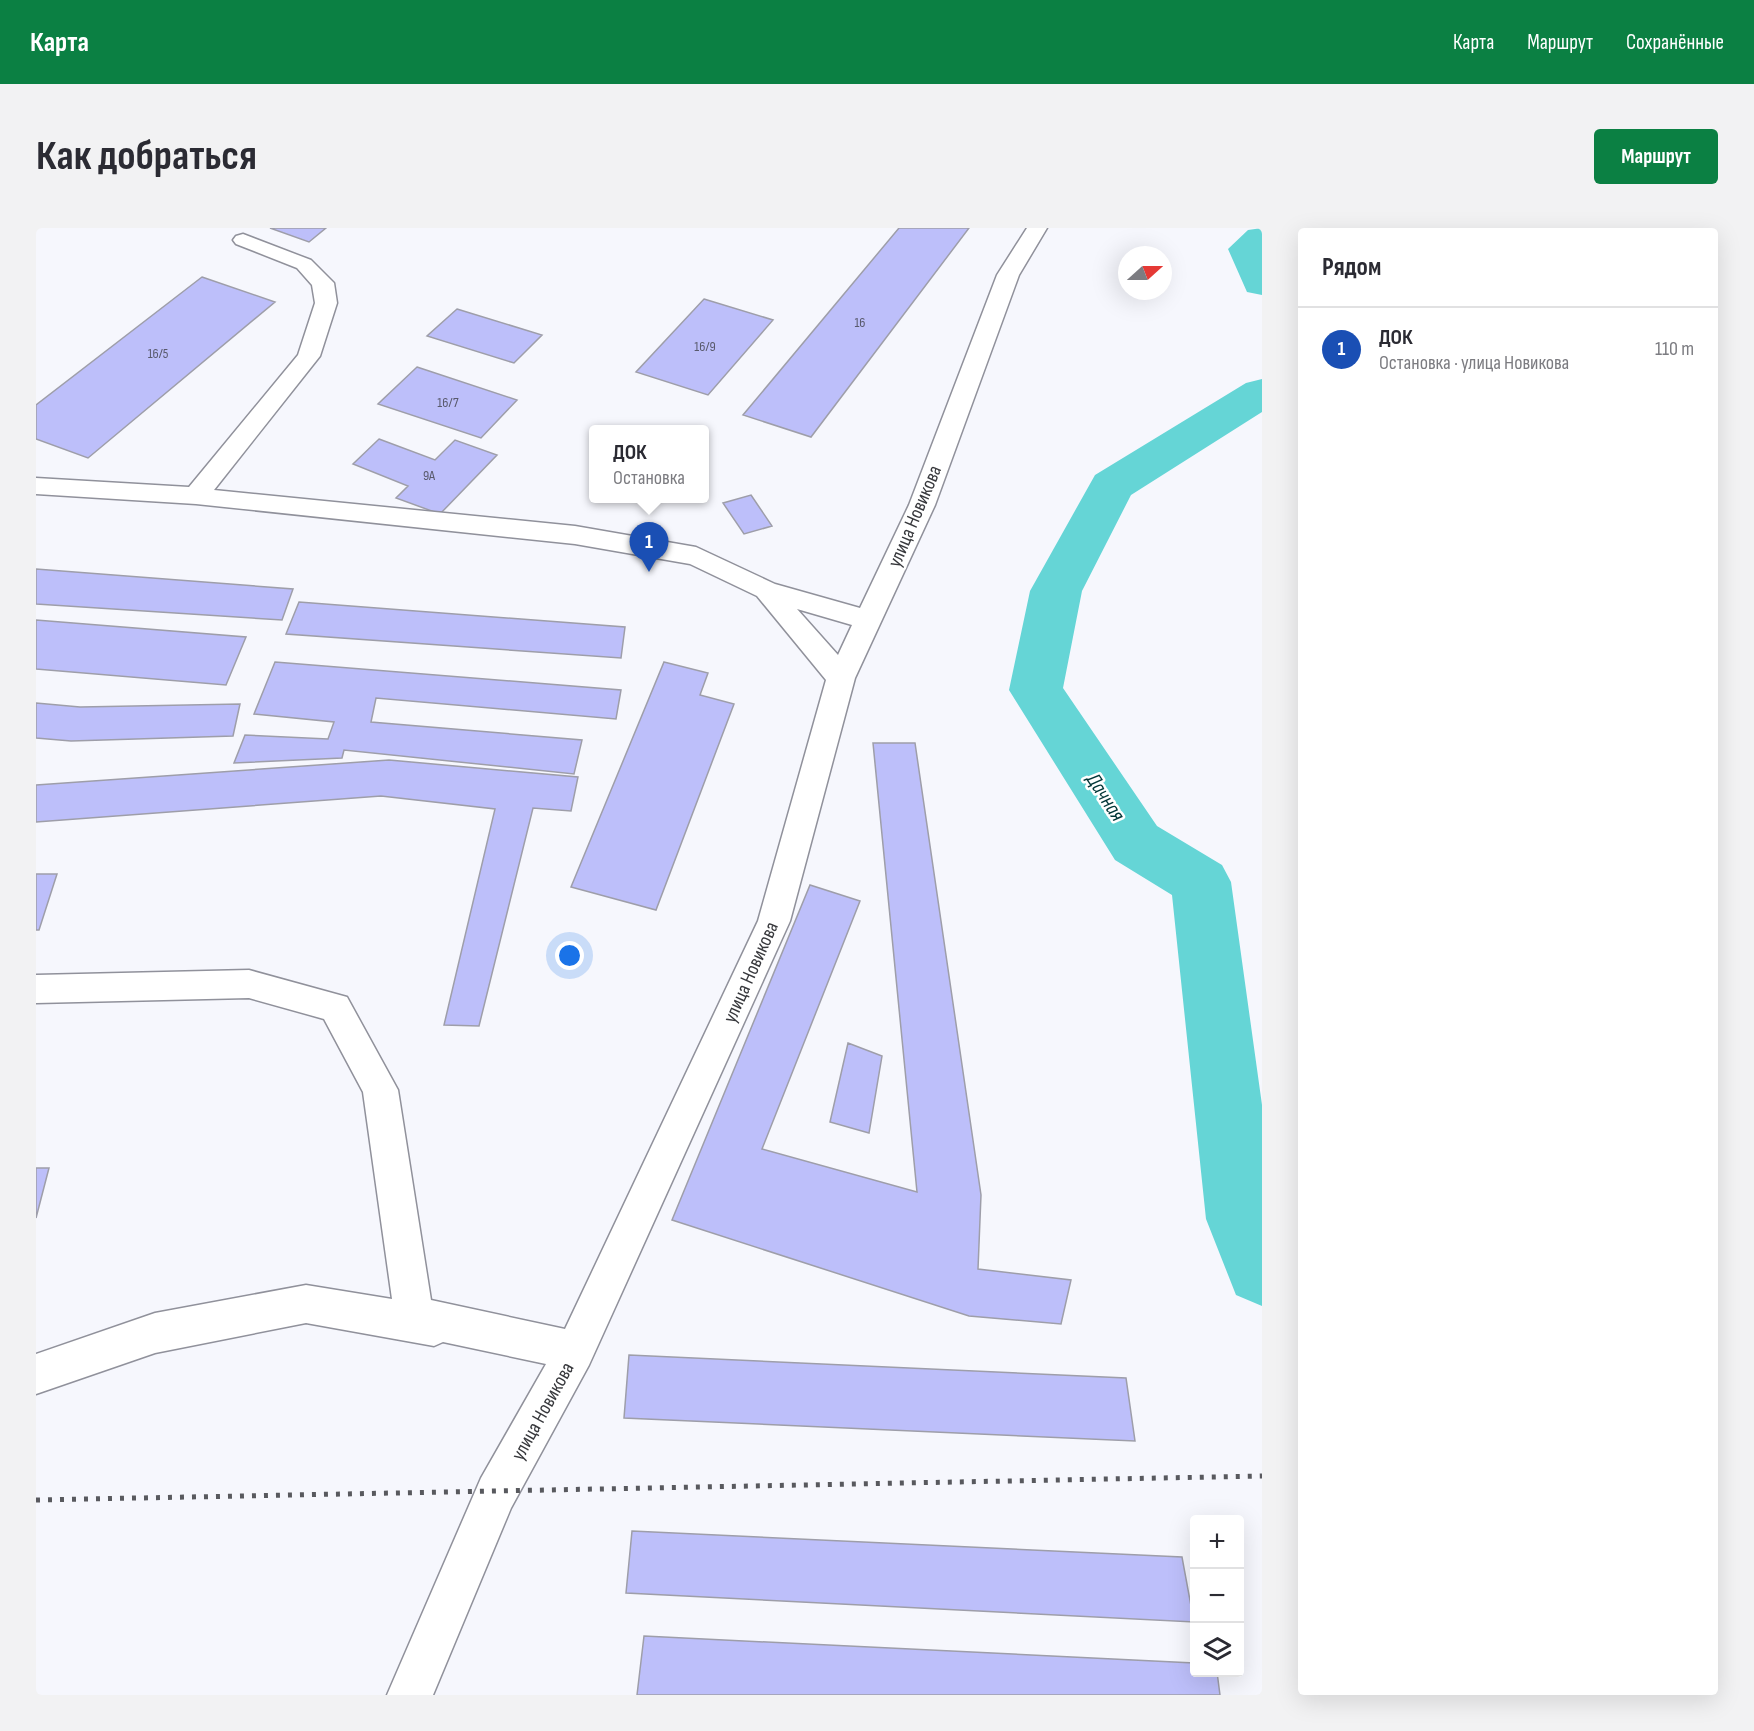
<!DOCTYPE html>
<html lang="ru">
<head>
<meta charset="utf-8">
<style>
  body { margin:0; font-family:"Sofia Sans Condensed",sans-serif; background:#f2f2f3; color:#2b2b33 }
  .controls { position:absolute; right:18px; bottom:18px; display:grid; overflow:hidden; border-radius:6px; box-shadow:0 6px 24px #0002 }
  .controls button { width:54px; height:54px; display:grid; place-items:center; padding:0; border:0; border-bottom:2px solid #e1e1e2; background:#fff; color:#2b2b33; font:30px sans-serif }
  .compass { position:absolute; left:1082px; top:18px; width:54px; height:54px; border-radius:50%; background:#fff; box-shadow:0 6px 24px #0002; rotate:69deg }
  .you { position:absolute; left:534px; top:728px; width:21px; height:21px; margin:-15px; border:4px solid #fff; border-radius:50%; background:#1a73e8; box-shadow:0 0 0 9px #1a73e833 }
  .badge { display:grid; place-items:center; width:39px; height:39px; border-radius:50%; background:#0b8043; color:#fff; font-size:20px; font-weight:700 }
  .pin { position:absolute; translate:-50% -50px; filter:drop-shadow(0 2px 3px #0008) }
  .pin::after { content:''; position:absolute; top:32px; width:21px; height:18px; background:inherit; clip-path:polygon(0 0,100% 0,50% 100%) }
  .popup { position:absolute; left:553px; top:197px; width:120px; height:78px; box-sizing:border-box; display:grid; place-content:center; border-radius:6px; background:#fff; filter:drop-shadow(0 2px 4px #0005); font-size:20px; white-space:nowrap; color:#7c7c81 }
  .popup b { font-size:22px; color:#2b2b33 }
  .popup::after { content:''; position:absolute; left:50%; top:100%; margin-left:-12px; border:12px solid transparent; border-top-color:#fff }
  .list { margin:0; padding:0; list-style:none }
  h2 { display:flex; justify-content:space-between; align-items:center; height:78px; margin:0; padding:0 24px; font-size:26px }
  h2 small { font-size:20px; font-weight:400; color:#7c7c81 }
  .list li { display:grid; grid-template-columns:39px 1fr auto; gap:18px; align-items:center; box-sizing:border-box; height:84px; padding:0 24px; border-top:2px solid #e1e1e2 }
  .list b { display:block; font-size:22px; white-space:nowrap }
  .list p { margin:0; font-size:20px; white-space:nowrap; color:#7c7c81 }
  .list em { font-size:20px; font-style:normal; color:#7c7c81 }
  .icon { flex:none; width:33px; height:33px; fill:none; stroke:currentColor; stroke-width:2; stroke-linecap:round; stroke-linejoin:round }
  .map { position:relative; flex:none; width:1226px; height:1467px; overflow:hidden; border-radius:6px }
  header { display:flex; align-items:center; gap:36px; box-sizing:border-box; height:84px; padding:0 30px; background:#0b8043; color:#fff }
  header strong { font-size:28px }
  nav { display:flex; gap:33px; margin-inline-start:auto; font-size:21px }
  .intro { display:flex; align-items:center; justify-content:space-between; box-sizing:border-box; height:144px; padding:0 36px }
  h1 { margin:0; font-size:42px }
  .button { padding:15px 27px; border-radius:6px; background:#0b8043; color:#fff; font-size:21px; font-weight:700 }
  main { display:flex; gap:36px; padding:0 36px }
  aside { flex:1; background:#fff; border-radius:6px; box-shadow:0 6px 24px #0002 }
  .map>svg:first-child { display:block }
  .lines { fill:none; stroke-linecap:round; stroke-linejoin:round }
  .river { fill:#65d5d6; fill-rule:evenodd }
  .building { fill:#bdbffa; stroke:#9e9ea9; stroke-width:1.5 }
  .minor-casing { stroke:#90919b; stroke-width:3 }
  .minor { fill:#fff; fill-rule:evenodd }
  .rail { stroke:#58595e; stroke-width:5; stroke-dasharray:4 8; stroke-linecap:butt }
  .labels { text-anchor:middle; stroke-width:5; stroke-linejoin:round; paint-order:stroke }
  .far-number-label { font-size:14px; fill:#595a6c }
  .street-label { font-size:20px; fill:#38393d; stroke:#fff }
  .water-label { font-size:21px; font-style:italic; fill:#003637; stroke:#fff }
</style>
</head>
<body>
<header>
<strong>Карта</strong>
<nav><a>Карта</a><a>Маршрут</a><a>Сохранённые</a></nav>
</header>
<div class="intro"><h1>Как добраться</h1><a class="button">Маршрут</a></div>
<main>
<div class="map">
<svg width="1226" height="1467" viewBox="0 0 1226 1467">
  <rect width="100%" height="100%" fill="#f6f7fd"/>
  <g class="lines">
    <!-- river -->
    <path class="river" d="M1226,0V67L1211,64L1192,21L1212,2Z
      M1226,151V184L1095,267L1046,363L1027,460L1121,598L1186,637L1195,654L1226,877V1078L1200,1067L1170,991L1136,667L1079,632L973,462L994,363L1059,247L1210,155Z"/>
  </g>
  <!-- building -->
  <path class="building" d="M234,0H290L273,14Z
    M863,0H933L775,209L707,187Z
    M166,49L239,74L52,230L0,211V177Z
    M668,71L737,92L672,167L600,144Z
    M421,81L506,107L478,135L391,108Z
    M381,139L481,172L445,210L342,176Z
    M343,211L399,232L419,212L461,227L404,286L360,270L372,258L317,236Z
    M715,267L736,298L708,306L687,275Z
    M0,341L257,361L246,392L0,376Z
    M263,374L589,399L585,430L250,406Z
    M0,392L210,409L190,457L0,441Z
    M239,434L585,462L580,491L340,470L335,494L546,512L538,546L308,522L306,530L198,535L209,507L292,511L298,494L218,486Z
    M628,434L672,445L664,467L698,476L620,682L535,659Z
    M0,475L44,479L204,476L197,508L35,513L0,510Z
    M837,515H879L945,967L942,1041L1035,1052L1025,1096L933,1088L636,992L774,657L824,673L726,921L881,964Z
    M353,532L542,549L535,583L497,580L443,798L408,797L459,581L345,568L0,594V557Z
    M0,646H21L3,702H0Z
    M812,815L846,828L833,905L794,894Z
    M0,940H13L0,990Z
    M593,1127L1090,1150L1099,1213L588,1190Z
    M596,1303L1146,1329L1158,1394L590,1365Z
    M608,1408L1158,1435V1444H1181L1184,1467H601Z"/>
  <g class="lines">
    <!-- minor casing -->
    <g class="minor-casing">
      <path id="minor" d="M991,0H1011L983,47L899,277L819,450L754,693L553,1137L475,1280L397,1467H351L445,1250L510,1136L407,1114L398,1118L270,1095L119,1125L0,1166V1126L119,1085L270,1057L356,1071L327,864L288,791L213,770L0,775V747L213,742L311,769L362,862L395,1072L529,1101L722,693L790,452L721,368L654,336L539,316L160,276L0,266V250L153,259L262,127L279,75L276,57L261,40L200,16L197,12L200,8L207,6L275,32L298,55L301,75L284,128L178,262L539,298L660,319L739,356L824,380L873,277L961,47ZM761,381L816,397L802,427Z"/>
    </g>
    <!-- minor -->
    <use href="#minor" class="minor"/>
    <!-- rail -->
    <path class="rail" d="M0,1272L1226,1248"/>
  </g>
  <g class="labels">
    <!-- far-number labels -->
    <g class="far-number-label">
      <text x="824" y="99">16</text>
      <text x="669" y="123">16/9</text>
      <text x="122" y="130">16/5</text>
      <text x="412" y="179">16/7</text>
      <text x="393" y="252">9А</text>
    </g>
    <!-- street labels -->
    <g class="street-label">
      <text transform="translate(878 288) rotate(-67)" y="7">улица Новикова</text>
      <text transform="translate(714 744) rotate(-66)" y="7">улица Новикова</text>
      <text transform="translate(506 1183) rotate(-61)" y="7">улица Новикова</text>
    </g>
    <!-- water labels -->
    <g class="water-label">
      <text transform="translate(1070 569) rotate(57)" y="7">Дачная</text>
    </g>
  </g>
</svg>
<div class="controls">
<button>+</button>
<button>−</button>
<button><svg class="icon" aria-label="layers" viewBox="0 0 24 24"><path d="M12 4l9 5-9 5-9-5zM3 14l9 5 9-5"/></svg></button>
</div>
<svg class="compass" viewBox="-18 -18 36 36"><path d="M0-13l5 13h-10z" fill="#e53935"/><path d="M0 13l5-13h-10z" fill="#7c7c81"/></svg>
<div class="you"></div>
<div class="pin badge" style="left:613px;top:344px;background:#1a4fb4">1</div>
<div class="popup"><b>ДОК</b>Остановка</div>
</div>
<aside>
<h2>Рядом<small></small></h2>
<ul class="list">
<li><span class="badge" style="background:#1a4fb4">1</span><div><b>ДОК</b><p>Остановка · улица Новикова</p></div><em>110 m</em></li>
</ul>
</aside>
</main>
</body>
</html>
